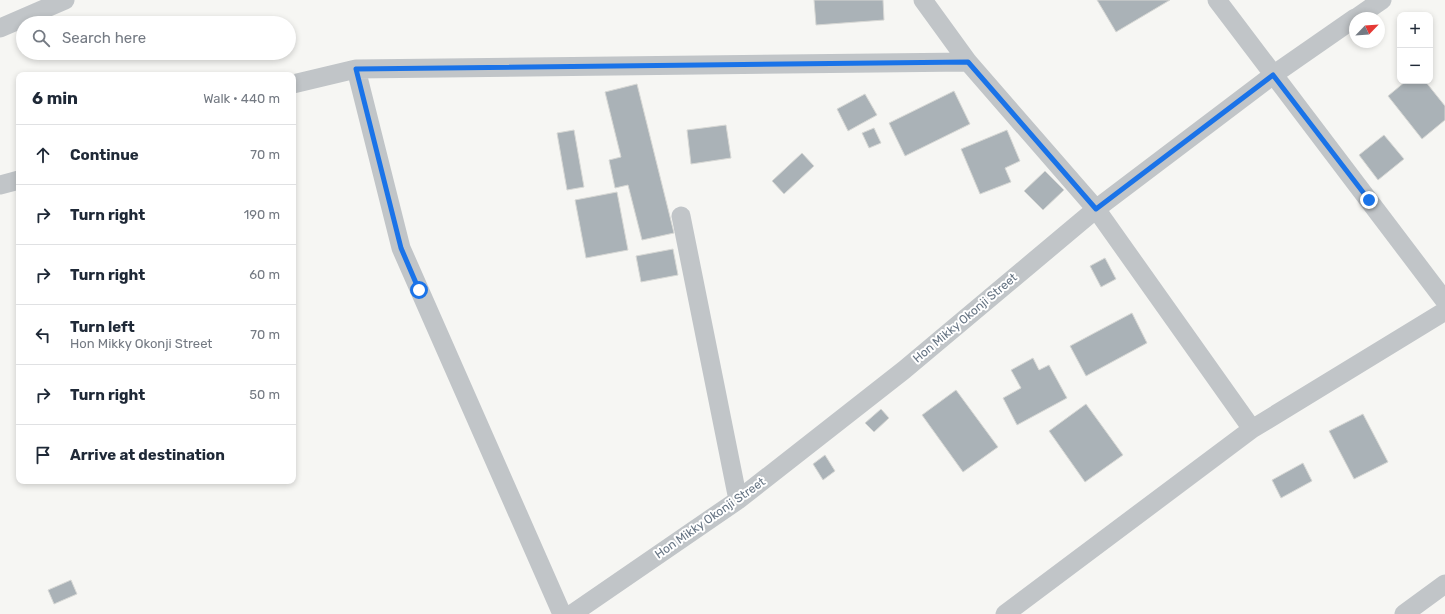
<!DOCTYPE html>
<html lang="en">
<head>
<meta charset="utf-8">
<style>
  body { margin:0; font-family:Rubik,sans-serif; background:#f2f2f3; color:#1f2937 }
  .controls { position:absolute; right:12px; top:12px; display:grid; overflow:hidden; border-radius:8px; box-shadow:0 2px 6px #0003 }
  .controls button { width:36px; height:36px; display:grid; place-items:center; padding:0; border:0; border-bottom:1px solid #e0e1e3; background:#fff; color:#1f2937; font:20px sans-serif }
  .compass { position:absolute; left:1349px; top:12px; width:36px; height:36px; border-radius:50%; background:#fff; box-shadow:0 2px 6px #0003; rotate:65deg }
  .stop { position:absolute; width:12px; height:12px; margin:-9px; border:3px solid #1a73e8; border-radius:50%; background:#fff }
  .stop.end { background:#1a73e8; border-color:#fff; box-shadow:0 1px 4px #0008 }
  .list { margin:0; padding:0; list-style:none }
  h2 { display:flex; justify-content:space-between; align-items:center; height:52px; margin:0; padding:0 16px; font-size:17px }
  h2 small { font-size:13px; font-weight:400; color:#747a83 }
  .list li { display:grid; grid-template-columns:26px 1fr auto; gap:12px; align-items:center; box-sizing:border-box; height:60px; padding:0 16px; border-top:1px solid #e0e1e3 }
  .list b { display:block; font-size:15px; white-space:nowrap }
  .list p { margin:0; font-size:13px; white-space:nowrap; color:#747a83 }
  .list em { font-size:13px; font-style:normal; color:#747a83 }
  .icon { flex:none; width:22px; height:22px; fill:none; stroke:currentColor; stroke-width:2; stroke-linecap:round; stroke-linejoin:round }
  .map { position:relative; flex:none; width:1445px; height:614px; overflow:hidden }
  .search { position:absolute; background:#fff; box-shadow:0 2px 6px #0003; left:16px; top:16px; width:280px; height:44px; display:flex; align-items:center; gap:10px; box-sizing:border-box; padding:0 14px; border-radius:22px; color:#747a83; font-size:15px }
  .panel { position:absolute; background:#fff; box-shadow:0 2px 6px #0003; left:16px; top:72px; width:280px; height:412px; border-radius:8px }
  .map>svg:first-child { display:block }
  .building { fill:#aab2b7; stroke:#d7d8d5 }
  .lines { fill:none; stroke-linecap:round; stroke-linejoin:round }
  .minor { stroke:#c1c5c8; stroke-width:19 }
  .route { stroke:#1a73e8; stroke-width:5 }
  .labels { text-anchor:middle; stroke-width:4; stroke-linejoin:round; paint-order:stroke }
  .street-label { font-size:12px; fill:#667483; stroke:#fff }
</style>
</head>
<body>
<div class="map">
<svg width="1445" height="614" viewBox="0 0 1445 614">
  <rect width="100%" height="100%" fill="#f6f6f3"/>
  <!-- building -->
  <path class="building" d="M814,0H883L884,20L816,25Z
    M1097,0H1170L1116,32Z
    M1406,81H1425L1445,106V120L1422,139L1388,96Z
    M637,84L674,233L642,240L628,185L615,188L609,160L621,157L605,92Z
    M954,91L970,124L905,156L889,123Z
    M865,94L877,115L848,131L837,109Z
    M726,125L731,158L691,164L687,130Z
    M874,128L881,143L869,148L862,133Z
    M574,130L584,187L567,190L557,133Z
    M1007,130L1020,161L1005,168L1011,182L980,194L961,149Z
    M1384,135L1404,159L1378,180L1359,155Z
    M802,153L814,166L784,194L772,181Z
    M1045,171L1064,190L1043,210L1024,191Z
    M617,192L628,250L586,258L575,200Z
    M673,249L678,275L641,282L636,256Z
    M1105,258L1116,279L1101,287L1090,266Z
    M1132,313L1147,343L1086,376L1070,346Z
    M1033,358L1039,370L1049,365L1067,398L1017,425L1003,398L1021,388L1011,370Z
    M956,390L998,447L963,472L922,415Z
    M1086,404L1123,455L1085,482L1049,431Z
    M881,409L889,418L874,432L865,423Z
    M1363,414L1388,462L1354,479L1329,431Z
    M825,455L835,471L823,480L813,464Z
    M1303,463L1312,481L1281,498L1272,480Z
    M71,580L77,594L54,604L48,590Z"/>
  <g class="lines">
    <!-- minor -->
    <path class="minor" d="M923,0L968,62L1096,209L1252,429
      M1217,0L1445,301
      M1356,18L1382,0
      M0,28L65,0
      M356,69L401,248L562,614
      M293,84L356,69L968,62
      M0,185L19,180
      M681,216L738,500
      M572,614L738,500L904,370L1096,209L1273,75L1355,18
      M1005,614L1252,429L1445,311
      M1404,614L1445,584"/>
  </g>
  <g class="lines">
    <!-- route -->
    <path class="route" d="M419,290L401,248L356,69L968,62L1096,209L1273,75L1369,200"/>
  </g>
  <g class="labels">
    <!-- street labels -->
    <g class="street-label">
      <text transform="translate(965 318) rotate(-40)" y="4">Hon Mikky Okonji Street</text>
      <text transform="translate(710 518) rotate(-35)" y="4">Hon Mikky Okonji Street</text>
    </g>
  </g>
</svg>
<div class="controls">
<button>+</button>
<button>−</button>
</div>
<svg class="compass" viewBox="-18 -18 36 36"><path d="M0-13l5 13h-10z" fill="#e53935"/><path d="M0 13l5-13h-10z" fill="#747a83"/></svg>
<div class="stop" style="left:419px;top:290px"></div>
<div class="stop end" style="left:1369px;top:200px"></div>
<div class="search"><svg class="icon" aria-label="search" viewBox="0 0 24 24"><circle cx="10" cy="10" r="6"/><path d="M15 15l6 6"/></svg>Search here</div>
<section class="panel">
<h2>6 min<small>Walk · 440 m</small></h2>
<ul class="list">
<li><svg class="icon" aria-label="ahead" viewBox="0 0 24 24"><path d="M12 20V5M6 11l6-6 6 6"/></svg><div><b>Continue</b></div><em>70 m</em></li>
<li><svg class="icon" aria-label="right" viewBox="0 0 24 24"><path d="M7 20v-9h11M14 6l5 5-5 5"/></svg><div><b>Turn right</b></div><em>190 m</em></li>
<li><svg class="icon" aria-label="right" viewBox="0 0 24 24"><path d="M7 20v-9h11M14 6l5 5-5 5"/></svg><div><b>Turn right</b></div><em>60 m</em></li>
<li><svg class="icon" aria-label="left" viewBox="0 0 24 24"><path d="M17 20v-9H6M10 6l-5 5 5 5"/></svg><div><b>Turn left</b><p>Hon Mikky Okonji Street</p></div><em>70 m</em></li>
<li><svg class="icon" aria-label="right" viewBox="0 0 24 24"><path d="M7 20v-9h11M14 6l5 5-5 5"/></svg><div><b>Turn right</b></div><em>50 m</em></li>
<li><svg class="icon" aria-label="arrive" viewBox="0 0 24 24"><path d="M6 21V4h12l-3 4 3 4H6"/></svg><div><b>Arrive at destination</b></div></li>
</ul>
</section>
</div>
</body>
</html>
